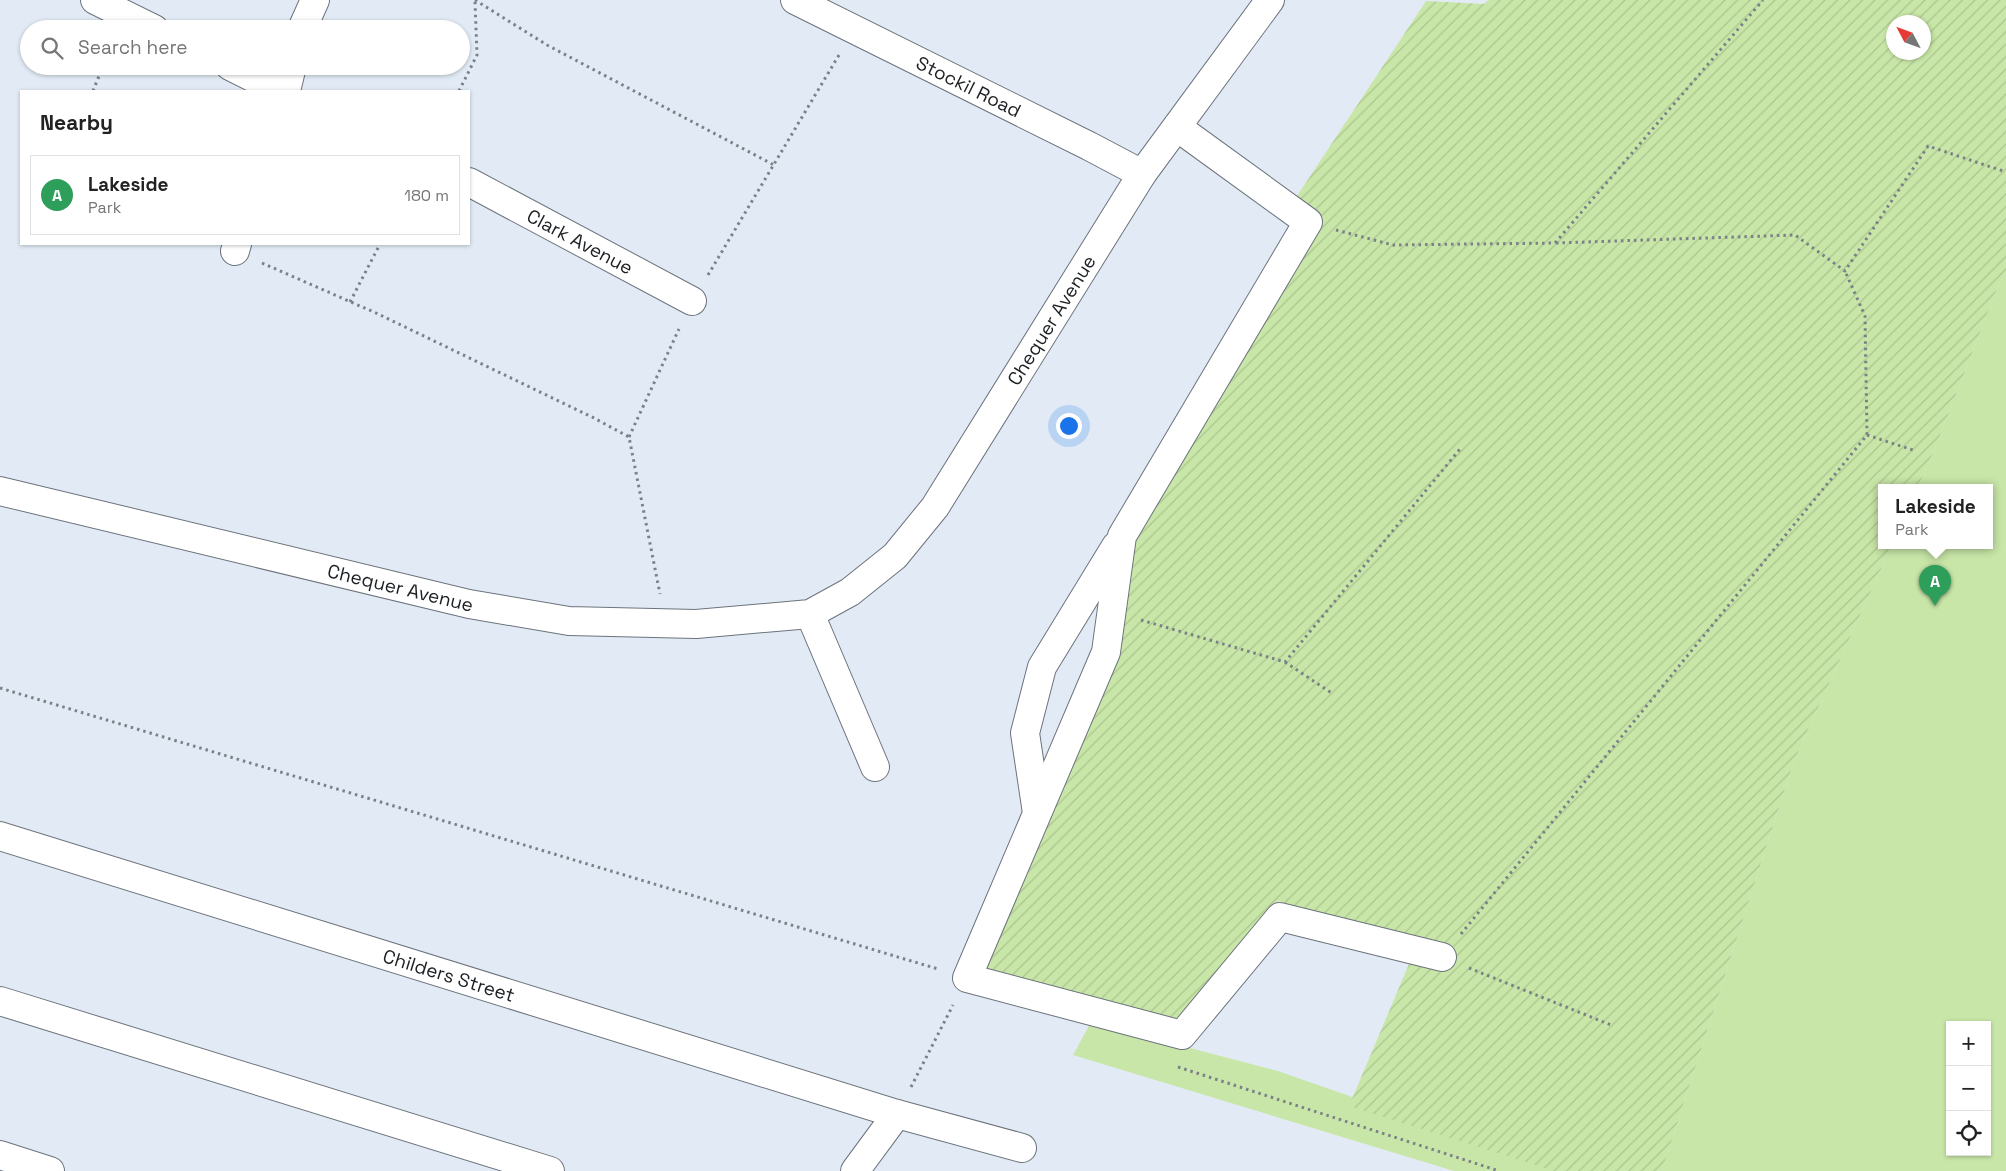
<!DOCTYPE html>
<html lang="en">
<head>
<meta charset="utf-8">
<style>
  body { margin:0; font-family:"Space Grotesk",sans-serif; background:#f2f2f2; color:#222 }
  .controls { position:absolute; right:15px; bottom:15px; display:grid; overflow:hidden; border-radius:0px; box-shadow:0 1px 4px #0004 }
  .controls button { width:45px; height:45px; display:grid; place-items:center; padding:0; border:0; border-bottom:1px solid #e0e0e0; background:#fff; color:#222; font:25px sans-serif }
  .compass { position:absolute; left:1886px; top:15px; width:45px; height:45px; border-radius:50%; background:#fff; box-shadow:0 1px 4px #0004; rotate:311deg }
  .you { position:absolute; left:1068px; top:425px; width:18px; height:18px; margin:-12px; border:4px solid #fff; border-radius:50%; background:#1a73e8; box-shadow:0 0 0 8px #1a73e833 }
  .badge { display:grid; place-items:center; width:32px; height:32px; border-radius:50%; background:#116ed7; color:#fff; font-size:16px; font-weight:700 }
  .pin { position:absolute; translate:-50% -41px; filter:drop-shadow(0 1px 2px #0008) }
  .pin::after { content:''; position:absolute; top:26px; width:18px; height:15px; background:inherit; clip-path:polygon(0 0,100% 0,50% 100%) }
  .popup { position:absolute; left:1878px; top:484px; width:115px; height:65px; box-sizing:border-box; display:grid; place-content:center; border-radius:0px; background:#fff; filter:drop-shadow(0 1px 4px #0005); font-size:16px; white-space:nowrap; color:#767676 }
  .popup b { font-size:19px; color:#222 }
  .popup::after { content:''; position:absolute; left:50%; top:100%; margin-left:-10px; border:10px solid transparent; border-top-color:#fff }
  .list { margin:0; padding:0; list-style:none }
  h2 { display:flex; justify-content:space-between; align-items:center; height:65px; margin:0; padding:0 20px; font-size:21px }
  h2 small { font-size:16px; font-weight:400; color:#767676 }
  .list li { display:grid; grid-template-columns:32px 1fr auto; gap:15px; align-items:center; box-sizing:border-box; height:80px; margin:0 10px 10px; padding:0 10px; border:1px solid #e0e0e0; border-radius:0px }
  .list b { display:block; font-size:19px; white-space:nowrap }
  .list p { margin:0; font-size:16px; white-space:nowrap; color:#767676 }
  .list em { font-size:16px; font-style:normal; color:#767676 }
  .icon { flex:none; width:28px; height:28px; fill:none; stroke:currentColor; stroke-width:2; stroke-linecap:round; stroke-linejoin:round }
  .map { position:relative; flex:none; width:2006px; height:1171px; overflow:hidden }
  .search { position:absolute; background:#fff; box-shadow:0 1px 4px #0004; left:20px; top:20px; width:450px; height:55px; display:flex; align-items:center; gap:12px; box-sizing:border-box; padding:0 18px; border-radius:28px; color:#767676; font-size:19px }
  .panel { position:absolute; background:#fff; box-shadow:0 1px 4px #0004; left:20px; top:90px; width:450px; height:155px; border-radius:0px }
  .map>svg:first-child { display:block }
  .green { fill:#c8e6a7; fill-rule:evenodd }
  .garden { fill:url(#garden-furrows); fill-rule:evenodd }
  .lines { fill:none; stroke-linecap:round; stroke-linejoin:round }
  .minor-casing { stroke:#6c737c; stroke-width:30 }
  .path { stroke:#7b8187; stroke-width:3; stroke-dasharray:2.5 4; stroke-linecap:butt }
  .minor { stroke:#fff; stroke-width:28 }
  .labels { text-anchor:middle; stroke-width:5; stroke-linejoin:round; paint-order:stroke }
  .street-label { font-size:19px; fill:#1d2023; stroke:#fff }
</style>
</head>
<body>
<div class="map">
<svg width="2006" height="1171" viewBox="0 0 2006 1171">
  <defs>
    <pattern id="garden-furrows" width="10" height="10" patternUnits="userSpaceOnUse" patternTransform="scale(1.25)"><rect width="10" height="10" fill="#c8e6a7"/><path d="M-1 1l2-2M0 10L10 0M9 11l2-2" fill="none" stroke="#abc58f"/></pattern>
  </defs>
  <rect width="100%" height="100%" fill="#e2ebf5"/>
  <!-- green -->
  <path class="green" d="M2006,275V1171H1662L1794,761L1892,545H1989V487H1918L1934,451L2000,281ZM1950,1025H1987V1152H1950Z
    M1091,1022L1278,1071L1564,1171H1454L1073,1055Z"/>
  <!-- garden -->
  <path class="garden" d="M1489,0H2006V275L2000,281L1934,451L1918,487H1881V545H1892L1794,761L1662,1171H1554L1349,1106L1417,945L1278,901L1173,1022L979,972L1134,539L1318,227L1297,196L1426,1L1484,4ZM1894,22H1924V52H1894Z"/>
  <g class="lines">
    <!-- minor casing -->
    <g class="minor-casing">
      <g id="minor">
        <path d="M95,0L154,29"/>
        <path id="s1" d="M795,0L1089,146L1142,174"/>
        <path d="M302,29L315,0"/>
        <path d="M230,66L280,91"/>
        <path d="M286,91L292,66"/>
        <path d="M1177,127L1308,222L1122,536L1106,652L967,978L1182,1035L1280,917L1442,957"/>
        <path id="s2" d="M469,182L692,301"/>
        <path d="M235,251L237,244"/>
        <path id="s3" d="M0,491L469,604L569,621L696,624L810,614L850,592L895,556L935,507L1142,174L1270,0"/>
        <path d="M810,614L875,767"/>
        <path d="M1037,813L1025,733L1042,667L1116,546"/>
        <path id="s4" d="M0,836L897,1114L1022,1148"/>
        <path d="M0,1001L550,1171"/>
        <path d="M0,1155L50,1171"/>
        <path d="M855,1171L897,1114"/>
      </g>
    </g>
    <!-- path -->
    <path class="path" d="M475,0L547,45L774,165
      M93,91L103,66
      M459,91L477,55L475,2
      M1336,230L1393,245L1555,243L1763,0
      M1556,243L1795,235L1845,271L1928,146L2006,172
      M262,263L376,313L594,418L629,437L660,594
      M708,275L839,55
      M350,302L380,244
      M1867,435L1916,451
      M629,437L679,329
      M1141,620L1285,662L1460,449
      M1285,662L1333,694
      M0,688L938,969
      M1461,934L1867,435L1865,316L1845,271
      M1469,968L1611,1025
      M1178,1067L1499,1171
      M911,1087L953,1005"/>
    <!-- minor -->
    <use href="#minor" class="minor"/>
  </g>
  <g class="labels">
    <!-- street labels -->
    <g class="street-label">
      <text dy="7" stroke="none"><textPath href="#s1" startOffset="194">Stockil Road</textPath></text>
      <text dy="7" stroke="none"><textPath href="#s2" startOffset="126">Clark Avenue</textPath></text>
      <text dy="7" stroke="none"><textPath href="#s3" startOffset="1212">Chequer Avenue</textPath></text>
      <text dy="7" stroke="none"><textPath href="#s3" startOffset="412">Chequer Avenue</textPath></text>
      <text dy="7" stroke="none"><textPath href="#s4" startOffset="470">Childers Street</textPath></text>
    </g>
  </g>
</svg>
<div class="controls">
<button>+</button>
<button>−</button>
<button><svg class="icon" aria-label="locate" viewBox="0 0 24 24"><circle cx="12" cy="12" r="6"/><path d="M12 2v4M12 18v4M2 12h4M18 12h4"/></svg></button>
</div>
<svg class="compass" viewBox="-18 -18 36 36"><path d="M0-13l5 13h-10z" fill="#e53935"/><path d="M0 13l5-13h-10z" fill="#767676"/></svg>
<div class="you"></div>
<div class="pin badge" style="left:1935px;top:606px;background:#2e9e5b">A</div>
<div class="popup"><b>Lakeside</b>Park</div>
<div class="search"><svg class="icon" aria-label="search" viewBox="0 0 24 24"><circle cx="10" cy="10" r="6"/><path d="M15 15l6 6"/></svg>Search here</div>
<section class="panel">
<h2>Nearby<small></small></h2>
<ul class="list">
<li><span class="badge" style="background:#2e9e5b">A</span><div><b>Lakeside</b><p>Park</p></div><em>180 m</em></li>
</ul>
</section>
</div>
</body>
</html>
